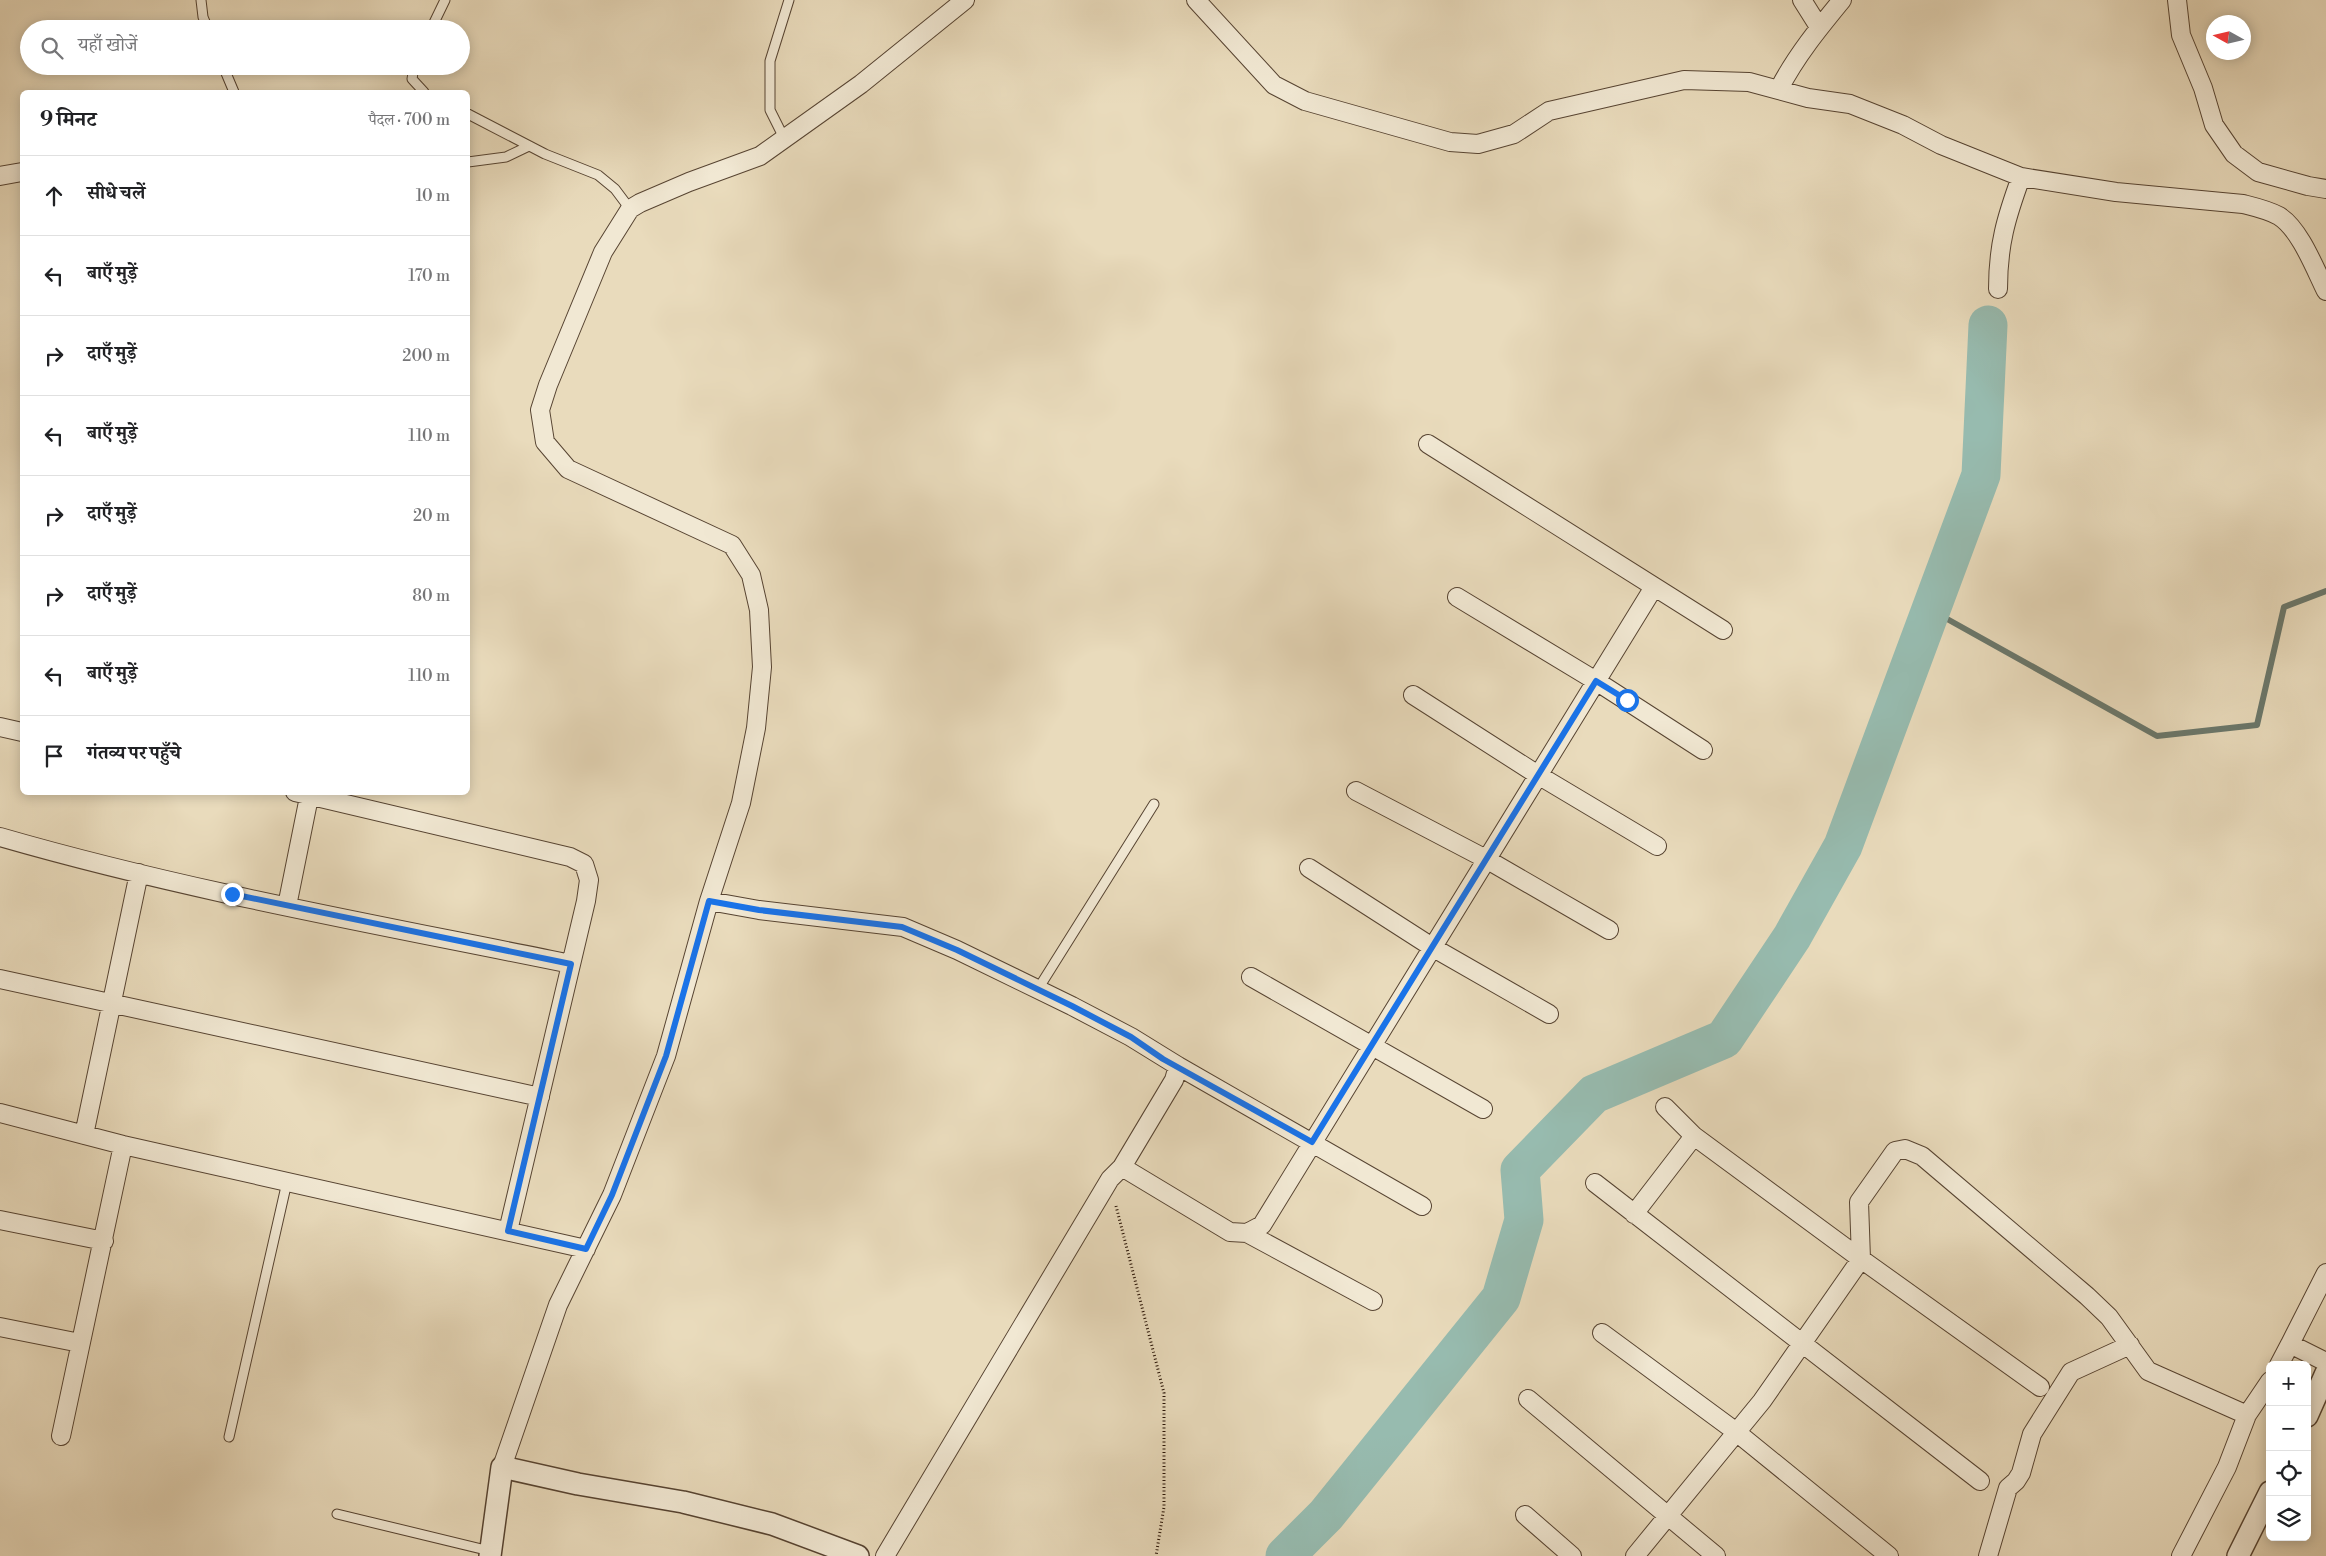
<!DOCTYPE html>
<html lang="hi">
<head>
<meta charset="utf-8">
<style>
  body { margin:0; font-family:"Libre Bodoni","Noto Serif Devanagari",serif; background:#f6f6f6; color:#202124 }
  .controls { position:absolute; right:15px; bottom:15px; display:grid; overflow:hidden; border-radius:8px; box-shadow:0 2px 12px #0003 }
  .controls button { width:45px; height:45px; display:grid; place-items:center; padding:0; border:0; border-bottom:1px solid #e0e0e0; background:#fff; color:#202124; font:25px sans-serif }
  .compass { position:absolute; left:2206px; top:15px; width:45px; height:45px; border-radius:50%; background:#fff; box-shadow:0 2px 12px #0003; rotate:278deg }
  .stop { position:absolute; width:15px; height:15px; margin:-11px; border:4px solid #1a73e8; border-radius:50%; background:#fff }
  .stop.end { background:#1a73e8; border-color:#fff; box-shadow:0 1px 5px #0008 }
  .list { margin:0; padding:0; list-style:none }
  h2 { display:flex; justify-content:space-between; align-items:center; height:65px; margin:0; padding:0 20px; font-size:21px }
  h2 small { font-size:16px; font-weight:400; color:#757577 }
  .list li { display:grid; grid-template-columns:32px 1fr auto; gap:15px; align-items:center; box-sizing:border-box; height:80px; padding:0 20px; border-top:1px solid #e0e0e0 }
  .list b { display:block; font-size:19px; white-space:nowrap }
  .list em { font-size:16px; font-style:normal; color:#757577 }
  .icon { flex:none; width:28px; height:28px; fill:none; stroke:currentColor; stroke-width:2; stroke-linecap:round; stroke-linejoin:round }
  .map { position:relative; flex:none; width:2326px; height:1556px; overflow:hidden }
  .search { position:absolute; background:#fff; box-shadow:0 2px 12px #0003; left:20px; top:20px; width:450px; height:55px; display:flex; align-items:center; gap:12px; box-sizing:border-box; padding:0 18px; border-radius:28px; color:#757577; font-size:19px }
  .panel { position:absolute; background:#fff; box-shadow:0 2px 12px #0003; left:20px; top:90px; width:450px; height:705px; border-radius:8px }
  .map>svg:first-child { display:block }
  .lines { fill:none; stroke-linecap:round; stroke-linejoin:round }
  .stream { stroke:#6a776b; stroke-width:6 }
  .river { stroke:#97bbaf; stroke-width:39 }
  .service-casing { stroke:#574432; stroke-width:11 }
  .minor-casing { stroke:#574432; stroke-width:20 }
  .tertiary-casing { stroke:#574432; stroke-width:24 }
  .path { stroke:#261104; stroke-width:3; stroke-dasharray:1 2.5; stroke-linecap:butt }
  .service { stroke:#f1e8d3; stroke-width:9 }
  .minor { stroke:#f1e8d3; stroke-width:18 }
  .tertiary { stroke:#f1e8d3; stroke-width:21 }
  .route { stroke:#1a73e8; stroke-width:6 }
</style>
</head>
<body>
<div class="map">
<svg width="2326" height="1556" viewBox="0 0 2326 1556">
  <rect width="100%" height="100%" fill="#e9dbbc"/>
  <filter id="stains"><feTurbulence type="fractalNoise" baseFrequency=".004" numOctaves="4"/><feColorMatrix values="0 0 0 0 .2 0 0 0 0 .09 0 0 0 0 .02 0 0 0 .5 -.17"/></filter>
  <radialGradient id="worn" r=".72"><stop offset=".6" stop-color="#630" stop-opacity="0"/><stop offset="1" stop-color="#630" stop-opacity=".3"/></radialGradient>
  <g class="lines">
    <!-- stream -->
    <path class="stream" d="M1931,610L2157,736L2257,725L2284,607L2326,591"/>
    <!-- river -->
    <path class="river" d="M1285,1556L1326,1515L1501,1298L1524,1220L1520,1170L1594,1094L1724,1039L1792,937L1843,846L1981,475L1988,325"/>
    <!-- service casing -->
    <g class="service-casing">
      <path id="service" d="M201,0L203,17L208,29
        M431,29L445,0
        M223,66L234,92
        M414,66L412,79L424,92
        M468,114L545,154L598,175L615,189L630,209
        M784,138L770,110V61L789,0
        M468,162L506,157L529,146
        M1038,989L1154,804
        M229,1437L287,1182
        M337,1514L490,1551"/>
    </g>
    <!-- minor casing -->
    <g class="minor-casing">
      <path id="minor" d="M1196,0L1274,85L1305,101L1450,142L1478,144L1514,134L1549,111L1684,80L1749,82L1808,98L1850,104L1903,125L1941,145L2021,177L2116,192L2243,204C2255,207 2268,210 2279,216C2300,229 2315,269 2326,291
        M1802,0L1819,27
        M2177,0L2181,35L2203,88L2214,125L2234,154L2258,172L2308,186L2326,189
        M1779,89C1796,56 1819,28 1842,0
        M0,176L22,172
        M1998,289C1998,245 2006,218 2021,177
        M1428,444L1723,630
        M1457,597L1596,681L1703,750
        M1413,695L1538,775L1657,846
        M0,727L22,732
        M1356,791L1486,859L1609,930
        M295,792L570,857L584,864L589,880L586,901L508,1231
        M0,837C187,891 380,925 571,964
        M1309,868L1432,947L1549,1014
        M709,901L759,910L903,927L957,950L1072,1006L1131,1037L1178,1066L1174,1080L1122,1167
        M287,906L310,792
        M1251,977L1483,1109
        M0,979L540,1097
        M1178,1066L1422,1206
        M0,1113L123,1145L586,1249
        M84,1135L139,873
        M1694,1136L1861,1259L2040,1387
        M1595,1183L1980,1481
        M1634,1214L1694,1136L1665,1107
        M0,1220L104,1241
        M1247,1233L1373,1301
        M0,1327L80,1343
        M1602,1333L1735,1431L1889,1556
        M2290,1344L2326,1273
        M2279,1365L2290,1344L2326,1362
        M1528,1399L1716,1556
        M61,1436L123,1145
        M502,1467L558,1305L612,1195L666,1056L709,901L741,803L756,728L762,667L759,610L751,575L732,545L568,469L545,442L540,410L548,385L603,252L630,209L640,203L689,182L760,156L861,84L965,0
        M1525,1515L1572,1556
        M885,1556L1110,1179L1122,1167L1230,1232L1247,1233L1262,1225L1654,587
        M1635,1556L1762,1401L1861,1259L1859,1202L1895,1151L1905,1149L1922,1156L2087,1296L2109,1317L2148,1371L2247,1415L2270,1381
        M1988,1556L2008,1488L2016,1481L2021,1473L2032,1434L2071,1372L2130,1345
        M2181,1556L2227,1467L2247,1415"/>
    </g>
    <!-- tertiary casing -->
    <g class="tertiary-casing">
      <path id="tertiary" d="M2307,1416L2326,1373
        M490,1556L502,1467L578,1484L683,1502L772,1524L858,1556
        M2238,1556L2270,1492"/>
    </g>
    <!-- path -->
    <path class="path" d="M1116,1206L1164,1393V1507L1156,1556"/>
    <!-- service -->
    <use href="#service" class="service"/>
    <!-- minor -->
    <use href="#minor" class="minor"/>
    <!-- tertiary -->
    <use href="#tertiary" class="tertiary"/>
  </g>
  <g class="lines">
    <!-- route -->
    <path class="route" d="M232,894L571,964L508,1231L586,1249L612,1195L666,1056L709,901L759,910L902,927L957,950L1072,1006L1131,1037L1163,1059L1312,1142L1596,681L1627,700"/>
  </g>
  <rect width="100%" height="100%" filter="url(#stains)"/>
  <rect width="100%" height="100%" fill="url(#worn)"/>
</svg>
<div class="controls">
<button>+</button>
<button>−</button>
<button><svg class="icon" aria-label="locate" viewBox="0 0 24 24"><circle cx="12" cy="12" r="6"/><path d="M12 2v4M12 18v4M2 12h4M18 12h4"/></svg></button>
<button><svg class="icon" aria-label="layers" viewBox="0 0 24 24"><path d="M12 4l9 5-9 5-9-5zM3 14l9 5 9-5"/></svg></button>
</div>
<svg class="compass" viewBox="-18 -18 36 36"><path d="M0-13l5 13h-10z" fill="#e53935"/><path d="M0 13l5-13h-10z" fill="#757577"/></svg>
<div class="stop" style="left:1627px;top:700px"></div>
<div class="stop end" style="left:232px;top:894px"></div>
<div class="search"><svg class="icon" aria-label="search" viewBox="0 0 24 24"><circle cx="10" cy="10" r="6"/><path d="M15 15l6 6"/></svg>यहाँ खोजें</div>
<section class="panel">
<h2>9 मिनट<small>पैदल · 700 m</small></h2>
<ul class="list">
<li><svg class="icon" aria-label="ahead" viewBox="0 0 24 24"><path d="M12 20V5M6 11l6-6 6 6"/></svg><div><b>सीधे चलें</b></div><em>10 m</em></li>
<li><svg class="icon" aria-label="left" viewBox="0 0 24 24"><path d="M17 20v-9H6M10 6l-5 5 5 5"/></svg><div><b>बाएँ मुड़ें</b></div><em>170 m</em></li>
<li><svg class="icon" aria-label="right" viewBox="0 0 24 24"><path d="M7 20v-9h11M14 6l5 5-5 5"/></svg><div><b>दाएँ मुड़ें</b></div><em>200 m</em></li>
<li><svg class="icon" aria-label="left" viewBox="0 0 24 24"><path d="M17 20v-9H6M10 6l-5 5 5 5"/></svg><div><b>बाएँ मुड़ें</b></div><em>110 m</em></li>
<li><svg class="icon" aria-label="right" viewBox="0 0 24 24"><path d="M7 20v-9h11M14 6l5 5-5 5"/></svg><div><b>दाएँ मुड़ें</b></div><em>20 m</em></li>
<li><svg class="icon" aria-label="right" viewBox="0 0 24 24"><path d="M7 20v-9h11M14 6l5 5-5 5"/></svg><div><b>दाएँ मुड़ें</b></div><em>80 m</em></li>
<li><svg class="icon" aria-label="left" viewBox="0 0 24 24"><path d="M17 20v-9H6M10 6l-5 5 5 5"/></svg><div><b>बाएँ मुड़ें</b></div><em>110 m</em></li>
<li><svg class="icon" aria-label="arrive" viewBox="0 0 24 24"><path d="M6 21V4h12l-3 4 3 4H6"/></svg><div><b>गंतव्य पर पहुँचे</b></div></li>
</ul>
</section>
</div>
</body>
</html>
